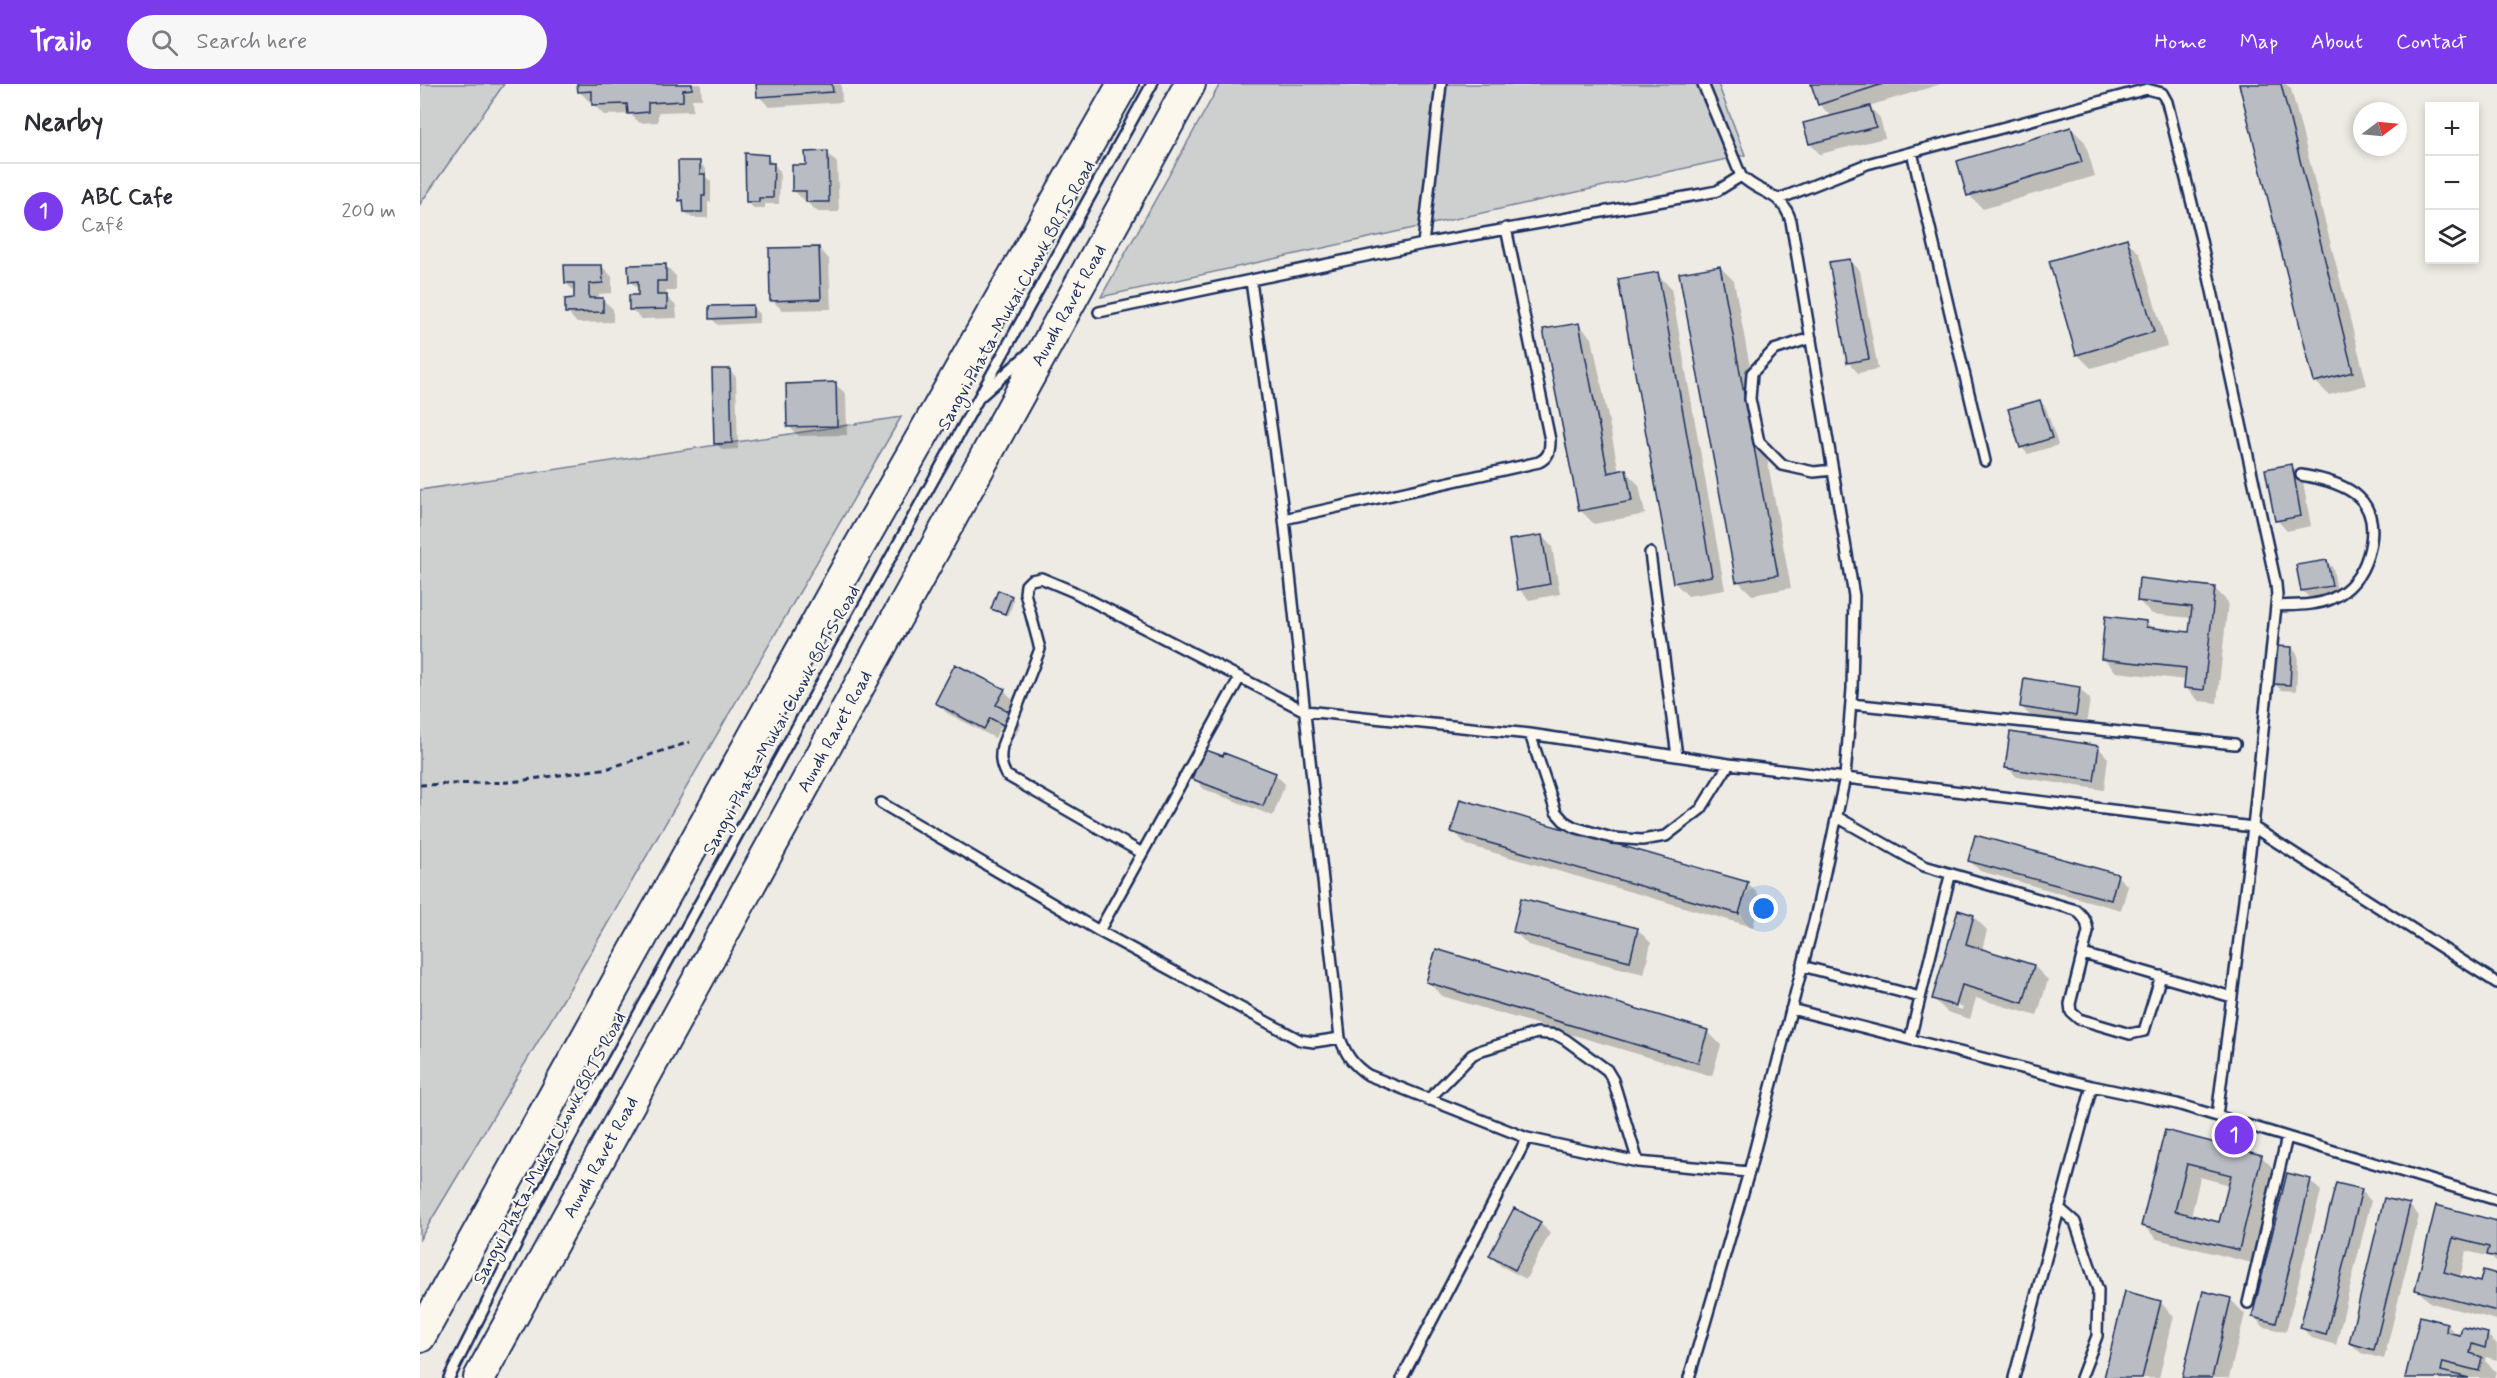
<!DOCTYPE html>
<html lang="en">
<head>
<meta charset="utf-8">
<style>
  body { margin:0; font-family:Mynerve,sans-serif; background:#f7f7f7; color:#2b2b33 }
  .controls { position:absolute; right:18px; top:18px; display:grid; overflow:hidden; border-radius:0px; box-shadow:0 3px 9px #0003 }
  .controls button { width:54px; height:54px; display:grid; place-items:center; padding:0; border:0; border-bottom:2px solid #e1e1e2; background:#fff; color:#2b2b33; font:30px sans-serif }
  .compass { position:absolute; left:1933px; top:18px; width:54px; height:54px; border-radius:50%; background:#fff; box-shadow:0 3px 9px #0003; rotate:74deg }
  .you { position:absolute; left:1344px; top:825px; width:21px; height:21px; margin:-15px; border:4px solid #fff; border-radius:50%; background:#1a73e8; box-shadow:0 0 0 9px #1a73e833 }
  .badge { display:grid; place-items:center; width:39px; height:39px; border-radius:50%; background:#7c3aed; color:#fff; font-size:20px; font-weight:700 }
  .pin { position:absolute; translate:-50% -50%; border:3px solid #fff; box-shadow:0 2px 6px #0006 }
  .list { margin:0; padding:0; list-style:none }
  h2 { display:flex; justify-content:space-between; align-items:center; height:78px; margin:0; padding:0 24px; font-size:26px }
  h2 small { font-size:20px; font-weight:400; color:#7c7c81 }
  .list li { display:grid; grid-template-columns:39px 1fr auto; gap:18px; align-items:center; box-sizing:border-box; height:96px; padding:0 24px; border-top:2px solid #e1e1e2 }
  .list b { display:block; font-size:22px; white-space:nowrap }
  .list p { margin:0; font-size:20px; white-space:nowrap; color:#7c7c81 }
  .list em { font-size:20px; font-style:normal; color:#7c7c81 }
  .icon { flex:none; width:33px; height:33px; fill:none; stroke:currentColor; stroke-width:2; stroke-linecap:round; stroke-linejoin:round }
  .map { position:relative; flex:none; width:2077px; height:1294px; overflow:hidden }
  header { display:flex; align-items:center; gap:36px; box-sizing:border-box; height:84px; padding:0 30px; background:#7c3aed; color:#fff }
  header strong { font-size:28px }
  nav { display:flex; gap:33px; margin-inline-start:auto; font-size:21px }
  .search { width:420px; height:54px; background:#f7f7f7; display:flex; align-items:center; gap:15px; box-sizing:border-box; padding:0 21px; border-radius:33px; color:#7c7c81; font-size:22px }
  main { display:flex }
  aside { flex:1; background:#fff }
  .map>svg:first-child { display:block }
  .green { fill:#cecfcf; stroke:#747f96; stroke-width:1.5 }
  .shadow { fill:#0003; fill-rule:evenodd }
  .building { fill:#b9bcc3; stroke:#1b2f5e; stroke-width:1.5; fill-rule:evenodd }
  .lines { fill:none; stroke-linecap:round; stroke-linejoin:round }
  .lane-casing { stroke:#1b2f5e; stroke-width:14 }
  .primary-casing { stroke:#1b2f5e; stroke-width:34 }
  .path { stroke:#1b2f5e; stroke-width:3; stroke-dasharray:6 4.5; stroke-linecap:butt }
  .lane { stroke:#fbf7ec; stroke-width:9 }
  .primary { stroke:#fbf7ec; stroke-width:30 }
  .labels { text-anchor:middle; stroke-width:4.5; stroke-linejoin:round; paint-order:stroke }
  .street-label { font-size:18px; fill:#1b2f5e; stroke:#fbf7ec }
</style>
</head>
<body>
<header>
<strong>Trailo</strong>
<div class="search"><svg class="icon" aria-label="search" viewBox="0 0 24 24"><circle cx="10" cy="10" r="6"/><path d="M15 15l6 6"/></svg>Search here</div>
<nav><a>Home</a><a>Map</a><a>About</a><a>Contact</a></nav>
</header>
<main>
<aside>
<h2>Nearby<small></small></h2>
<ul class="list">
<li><span class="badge">1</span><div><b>ABC Cafe</b><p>Café</p></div><em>200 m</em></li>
</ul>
</aside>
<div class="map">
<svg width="2077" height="1294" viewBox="0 0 2077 1294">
  <rect width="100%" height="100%" fill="#eeebe4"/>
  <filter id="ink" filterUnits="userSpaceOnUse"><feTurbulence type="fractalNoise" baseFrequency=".0167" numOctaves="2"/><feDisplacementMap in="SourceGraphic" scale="12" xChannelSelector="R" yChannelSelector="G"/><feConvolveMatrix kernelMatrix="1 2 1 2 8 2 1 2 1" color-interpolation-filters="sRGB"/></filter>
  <g filter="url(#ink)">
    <!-- green -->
    <path class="green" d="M0,0H84L0,120Z
      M800,0H1298L1325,71L681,213Z
      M481,333L153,899L0,1155V406Z"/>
    <!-- shadow -->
    <path class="shadow" d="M159,0H281L282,15H272L273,27L238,28V38L220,39L210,30L184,31L174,21V18H170L159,7Z
      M338,0H421L422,18L349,23L339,12Z
      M1393,0H1521L1449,22L1460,34L1465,54L1400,70L1390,60L1412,33L1399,20Z
      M1822,0H1866L1871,5L1947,301L1909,311L1895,297Z
      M1651,44L1665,58L1675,92L1563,125L1549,111Z
      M407,69L417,79L419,128H398L374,107L387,83Z
      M347,73L360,87L359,120H345V124H334L327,118Z
      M279,78L286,85V93L291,98V118H288V134H272L265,128V121L260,116Z
      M1706,156L1720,170L1747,262L1671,284L1657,270Z
      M399,164L409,175L411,225L362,226L352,216Z
      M1430,176L1440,187L1458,285L1438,289L1428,278Z
      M245,181L256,192V207H246L247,213L256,222L257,234L221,235L211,225L220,212V207L210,197Z
      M182,182L192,193V209L179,210V215H182L193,225V238L157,239L147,228L156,216L155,208L146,199Z
      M1300,183L1314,197L1371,504L1332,511L1318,497Z
      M1237,190L1251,204L1305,506L1268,512L1254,498Z
      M332,223L339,230V239L298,241L291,234Z
      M1158,240L1172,254L1199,388L1205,387L1219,401L1225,430L1174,440L1160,426Z
      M309,286L316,293L318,365L302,366L296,359Z
      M415,300L426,310L427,351L379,352L368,342Z
      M1620,317L1626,324L1638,361L1608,370L1601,363Z
      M1871,382L1882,392L1891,442L1867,447L1857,436Z
      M1122,452L1132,463L1140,510L1109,516L1099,505Z
      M1907,478L1913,484L1917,508L1889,513L1882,507Z
      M1794,504L1808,518L1797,619L1779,617L1765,603L1766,596L1696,588L1683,574L1726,538L1732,545L1771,549L1772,534L1732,530L1718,516Z
      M591,513L594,516L588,532L573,524Z
      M1872,564L1878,571L1876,607L1861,606L1854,599Z
      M1659,604L1670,615L1666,641L1612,633L1601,623Z
      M584,606L594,617L588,628L601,640L596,651L580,643L575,654L527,629L517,619Z
      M1678,663L1688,674L1684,706L1597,693L1587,683Z
      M855,690L865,700L853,732L784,705L774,694Z
      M1033,747L1327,799L1341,813L1333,843L1047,761Z
      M1550,777L1697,792L1708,802L1701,826L1560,787Z
      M1553,832L1567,846L1562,866L1614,882L1628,896L1617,932L1556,914L1550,935L1527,928L1513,914ZM1528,918L1543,923L1542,926L1528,921Z
      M1217,845L1231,859L1224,890L1108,861L1094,847Z
      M1008,898L1287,947L1301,961L1292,992L1022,912Z
      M1746,1048L1841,1072L1855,1086L1832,1179L1737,1155L1723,1141ZM1780,1093L1810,1101L1800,1140L1771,1133Z
      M1890,1097L1901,1107L1866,1248L1844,1243L1834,1233Z
      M1941,1106L1951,1117L1916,1261L1892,1254L1882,1244Z
      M1989,1121L1999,1132L1964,1275L1941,1269L1930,1259Z
      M2017,1123L2077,1138V1179L2071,1173L2046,1167L2040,1194L2062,1199L2077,1191V1236L2011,1219L1997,1206Z
      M1120,1139L1130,1149L1106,1195L1081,1182L1071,1172Z
      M1811,1216L1825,1230L1809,1294H1763Z
      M1740,1218L1754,1232L1739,1294H1686Z
      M2027,1241L2038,1252L2067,1251L2077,1260V1276L2066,1273L2065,1277L2076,1288L2074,1294H1986Z"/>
    <!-- building -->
    <path class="building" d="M157,0H272V5L263,6V17L228,19V28L208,30L207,20L172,21V7L158,8Z
      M336,0H412L413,8L337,13Z
      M1391,0H1463L1398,21Z
      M1819,0H1861L1933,288L1894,298Z
      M1450,22L1456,43L1389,60L1383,39Z
      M1651,43L1662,78L1547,112L1537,77Z
      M408,67L409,118H386V107H372V81H386L385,68Z
      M325,69L348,71V79H354L353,114H339V118H326Z
      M258,77H280V90H285V112H282V128H264L263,116L259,117Z
      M1707,154L1734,248L1656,271L1629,177Z
      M399,163L401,215L350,217L349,164Z
      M1430,175L1449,275L1427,279L1409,178Z
      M246,180V197H237V211H247V225L209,226V211H218V197L209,198L208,181Z
      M144,181H182L183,199L169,200V214H183V228L145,229V215L154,214V199H145Z
      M1300,182L1358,491L1316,498L1259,189Z
      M1238,188L1292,492L1253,499L1198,195Z
      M333,221V233L289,235V222Z
      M1159,239L1188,389L1206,385L1212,417L1159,427L1123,245Z
      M292,285H310L312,359L294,360Z
      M416,298L417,342L367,343L366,300Z
      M1620,316L1632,354L1600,364L1588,325Z
      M1872,380L1881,432L1855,437L1845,385Z
      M1122,451L1130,500L1097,506L1089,456Z
      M1907,476L1912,502L1881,507L1876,481Z
      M1719,494L1795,503L1784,606L1764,604L1766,584L1681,575L1685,532L1726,537V543L1769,548L1772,523L1717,517Z
      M578,506L592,512L585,530L571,525Z
      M1855,562L1872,563L1870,601L1853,600Z
      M535,580L585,605L576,621L592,629L585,642L570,634L564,645L515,619Z
      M1604,594L1660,603L1656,632L1600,623Z
      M1590,648L1679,662L1674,697L1585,684Z
      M783,665L803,672L804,669L856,689L843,722L772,695Z
      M1040,715L1328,798L1319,830L1031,748Z
      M1555,751L1698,790L1691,816L1548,777Z
      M1101,814L1218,844L1210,877L1093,848Z
      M1538,826L1554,831L1546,860L1614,881L1603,919L1542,901L1536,922L1512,915Z
      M1016,865L1288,946L1278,979L1006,898Z
      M1745,1046L1842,1071L1819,1166L1721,1142ZM1767,1080L1811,1091L1799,1138L1755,1127Z
      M1867,1089L1891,1095L1856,1239L1832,1233Z
      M1916,1099L1942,1105L1906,1251L1880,1244Z
      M1964,1114L1990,1120L1954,1266L1929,1259Z
      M2016,1121L2077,1137V1173L2067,1171L2069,1163L2033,1154L2024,1188L2060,1198L2063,1186L2077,1190V1227L1995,1206Z
      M1094,1124L1121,1138L1095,1186L1069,1172Z
      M1705,1207L1741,1217L1722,1294H1684Z
      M1783,1207L1811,1214L1792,1294H1762Z
      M2000,1232L2027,1239L2026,1248L2040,1251L2042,1243L2068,1249L2065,1264L2052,1260L2050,1269L2062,1273L2059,1287L2023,1278L2021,1287L2049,1294H1985Z"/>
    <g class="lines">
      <!-- lane casing -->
      <g class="lane-casing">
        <path id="lane" d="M1021,0L1003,160L1282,110L1297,107L1321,92
          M1492,68L1565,377
          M831,197L864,435L920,954C926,971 933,981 948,991L1107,1054L1218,1078L1329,1088
          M679,228L1003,160
          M1391,254L1354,266L1332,289L1330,315L1339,358L1362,381L1394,388L1413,386
          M562,311L610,268
          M864,435L1119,378C1129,373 1130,367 1130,356L1086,144
          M1230,469L1257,672
          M1856,522C1873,521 1895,522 1911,515C1931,506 1942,491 1948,471C1964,415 1929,399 1881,391
          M1431,620L1815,660
          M1110,650L1136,728L1144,737L1154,743L1192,754L1222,756L1246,752L1281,725L1309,680
          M461,719L679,847L880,956L894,958L920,954
          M1417,733L1504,782L1656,826C1664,833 1667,837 1668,848L1650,920L1651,928L1659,935L1710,950L1724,947L1741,892
          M722,769L586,691C580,680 580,673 582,662L620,565L605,509L606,501L611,496L621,494L652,507L885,627L1110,650L1309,680L1833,743L1857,512L1856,500L1780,152L1747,18L1742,9L1727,5L1447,80L1359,115
          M679,847L820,593
          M1663,870L1812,913
          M1382,882L1500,913
          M1371,925L1672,1002L1757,1020L2077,1116
          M1490,955L1530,792
          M1008,1016L1052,971L1062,966L1117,949L1137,951L1146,956L1187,986L1193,996L1218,1078
          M1797,1032L1833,743L2077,899
          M1639,1124L1655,1138L1678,1206L1677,1252L1661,1294
          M1828,1219L1867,1053
          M29,1294L145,1063L732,0
          M982,1294L1107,1054
          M1269,1294L1329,1088L1396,830L1425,693L1432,605L1434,512L1371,137C1361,106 1342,112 1321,92L1283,0
          M1594,1294L1672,1002"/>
      </g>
      <!-- primary casing -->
      <g class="primary-casing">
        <g id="primary">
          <path d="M0,1253L428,482L703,0"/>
          <path id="s1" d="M59,1294L770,0"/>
        </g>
      </g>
      <!-- path -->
      <path class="path" d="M0,701L91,698L189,684L270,658"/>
      <!-- lane -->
      <use href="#lane" class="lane"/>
      <!-- primary -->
      <use href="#primary" class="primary"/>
    </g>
  </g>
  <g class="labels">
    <!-- street labels -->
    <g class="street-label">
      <text transform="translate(596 211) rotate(-61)" y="6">Sangvi Phata-Mukai Chowk BRTS Road</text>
      <text dy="6" stroke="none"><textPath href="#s1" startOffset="1224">Aundh Ravet Road</textPath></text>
      <text transform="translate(361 636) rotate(-61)" y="6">Sangvi Phata-Mukai Chowk BRTS Road</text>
      <text dy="6" stroke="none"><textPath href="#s1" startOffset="738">Aundh Ravet Road</textPath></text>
      <text transform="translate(129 1064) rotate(-62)" y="6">Sangvi Phata-Mukai Chowk BRTS Road</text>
      <text dy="6" stroke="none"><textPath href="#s1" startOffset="252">Aundh Ravet Road</textPath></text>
    </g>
  </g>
</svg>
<div class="controls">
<button>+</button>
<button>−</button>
<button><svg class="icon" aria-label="layers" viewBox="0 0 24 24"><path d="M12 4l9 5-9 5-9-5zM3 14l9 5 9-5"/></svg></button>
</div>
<svg class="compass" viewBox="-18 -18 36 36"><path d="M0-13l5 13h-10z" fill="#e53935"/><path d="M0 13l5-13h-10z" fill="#7c7c81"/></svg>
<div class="you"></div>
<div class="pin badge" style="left:1814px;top:1051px">1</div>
</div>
</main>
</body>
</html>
